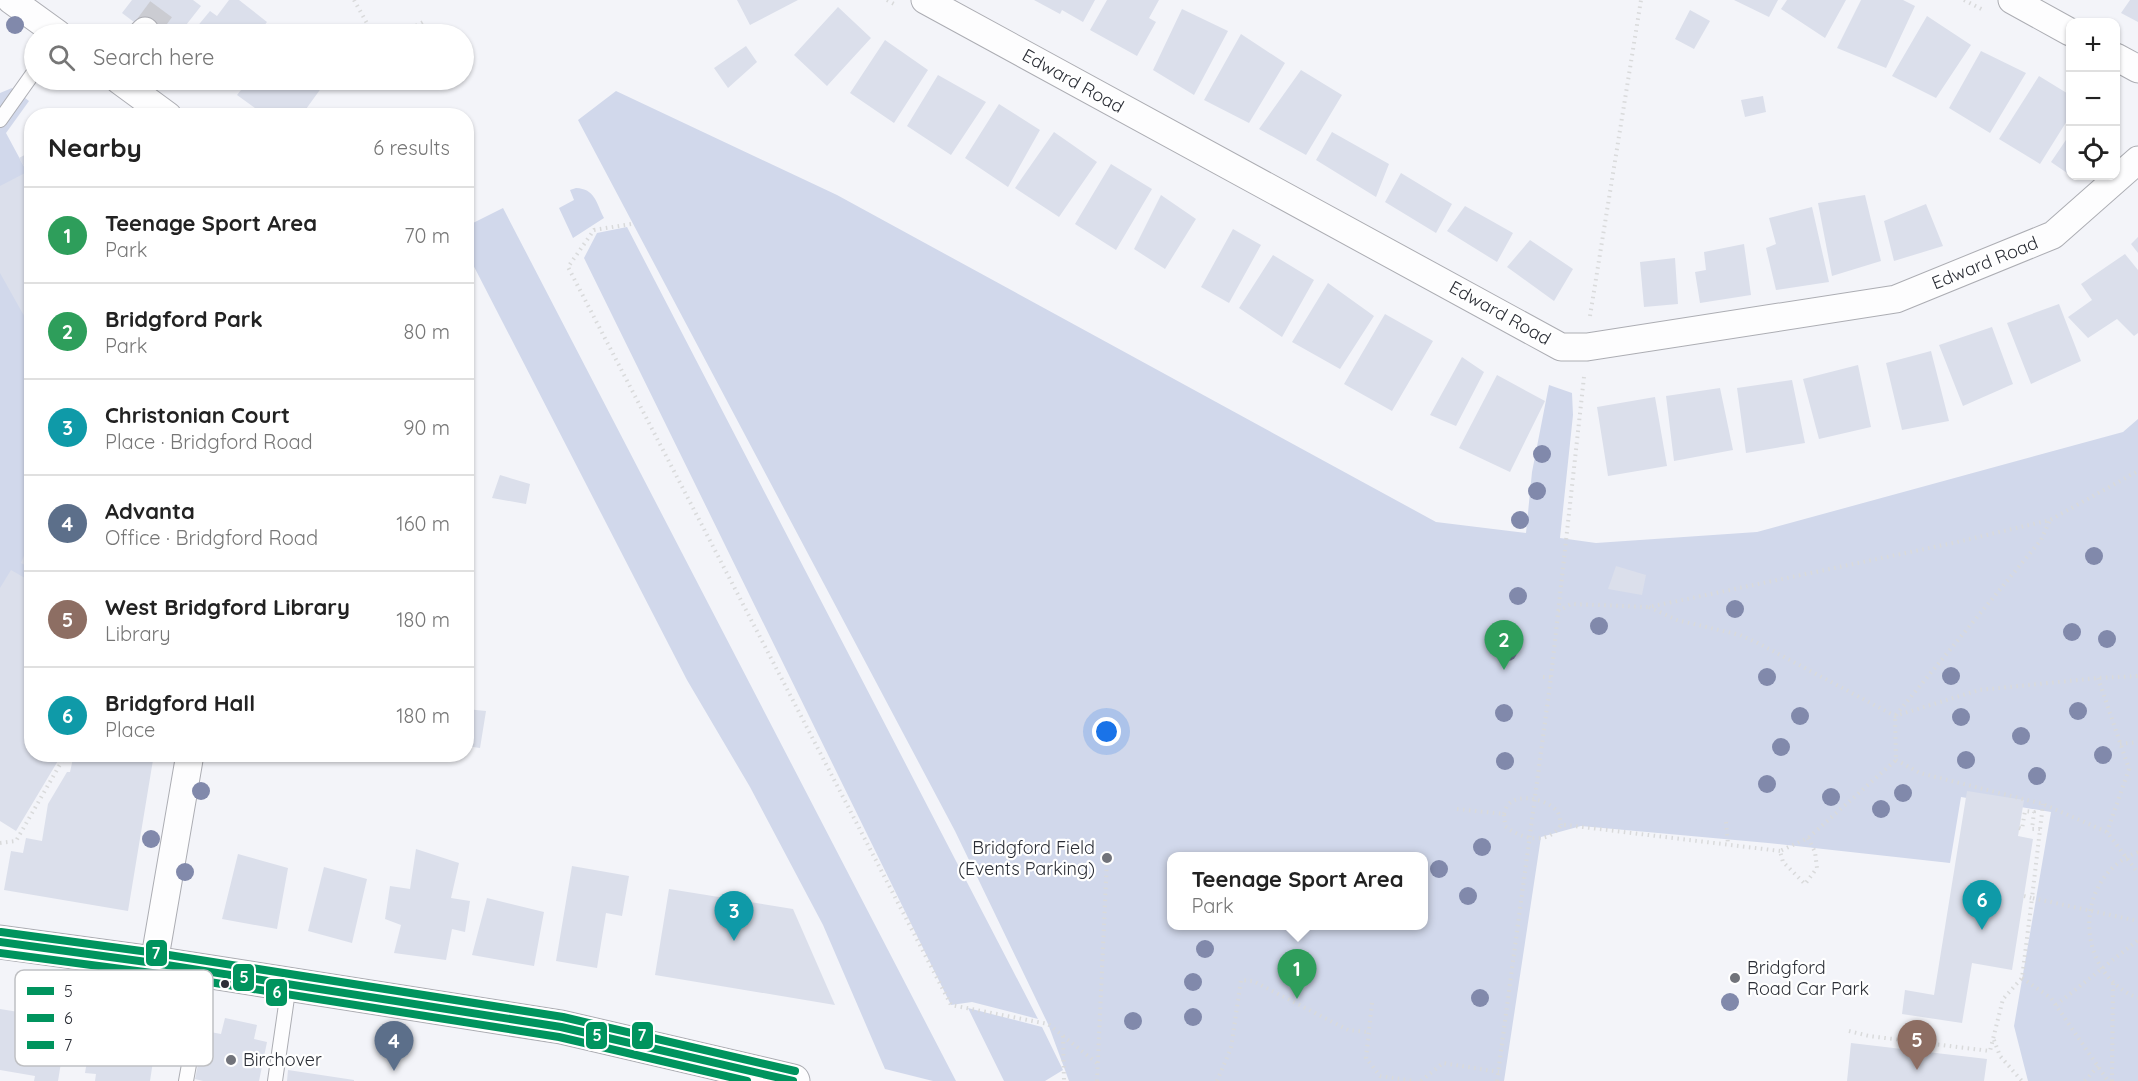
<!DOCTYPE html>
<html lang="en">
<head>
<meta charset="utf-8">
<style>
  body { margin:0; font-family:Quicksand,sans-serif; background:#f2f2f2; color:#222 }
  .controls { position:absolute; right:18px; top:18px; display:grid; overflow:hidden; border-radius:12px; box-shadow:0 2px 4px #0004 }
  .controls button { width:54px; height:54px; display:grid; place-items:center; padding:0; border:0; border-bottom:2px solid #e0e0e0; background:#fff; color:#222; font:30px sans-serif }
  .you { position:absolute; left:1107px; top:732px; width:21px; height:21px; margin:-15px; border:4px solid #fff; border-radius:50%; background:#1a73e8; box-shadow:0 0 0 9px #1a73e833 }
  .badge { display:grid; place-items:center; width:39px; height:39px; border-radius:50%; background:#d93025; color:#fff; font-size:20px; font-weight:700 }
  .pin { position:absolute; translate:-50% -50px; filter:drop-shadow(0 2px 3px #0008) }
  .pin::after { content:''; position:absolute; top:32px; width:21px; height:18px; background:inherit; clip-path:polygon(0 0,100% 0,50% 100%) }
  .popup { position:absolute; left:1167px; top:852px; width:261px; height:78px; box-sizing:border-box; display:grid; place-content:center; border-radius:12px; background:#fff; filter:drop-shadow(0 2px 4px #0005); font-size:20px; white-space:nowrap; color:#767676 }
  .popup b { font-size:22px; color:#222 }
  .popup::after { content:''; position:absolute; left:50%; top:100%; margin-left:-12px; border:12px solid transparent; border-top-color:#fff }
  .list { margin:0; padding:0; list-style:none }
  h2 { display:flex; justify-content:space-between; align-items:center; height:78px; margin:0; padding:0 24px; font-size:26px }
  h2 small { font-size:20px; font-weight:400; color:#767676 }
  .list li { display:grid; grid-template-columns:39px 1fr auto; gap:18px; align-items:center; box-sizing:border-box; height:96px; padding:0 24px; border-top:2px solid #e0e0e0 }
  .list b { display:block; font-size:22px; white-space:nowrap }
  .list p { margin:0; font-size:20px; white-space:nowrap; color:#767676 }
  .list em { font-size:20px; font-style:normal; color:#767676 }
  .icon { flex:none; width:33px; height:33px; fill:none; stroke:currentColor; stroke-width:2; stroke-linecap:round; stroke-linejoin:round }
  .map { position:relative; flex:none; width:2138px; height:1081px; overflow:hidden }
  .search { position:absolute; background:#fff; box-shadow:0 2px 4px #0004; left:24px; top:24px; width:450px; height:66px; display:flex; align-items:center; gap:15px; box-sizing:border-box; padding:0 21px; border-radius:33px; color:#767676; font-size:22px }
  .panel { position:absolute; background:#fff; box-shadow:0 2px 4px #0004; left:24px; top:108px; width:450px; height:654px; border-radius:24px }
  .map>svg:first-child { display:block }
  .green { fill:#d1d8eb; fill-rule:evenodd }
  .building { fill:#dbdfeb }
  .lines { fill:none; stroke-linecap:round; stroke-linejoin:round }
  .minor-tunnel { stroke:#cbccd2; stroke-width:27; stroke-dasharray:27 14; stroke-linecap:butt }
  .service-casing { stroke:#acadb3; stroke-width:16 }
  .minor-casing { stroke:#acadb3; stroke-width:29 }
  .tertiary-casing { stroke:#acadb3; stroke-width:35 }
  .path { stroke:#d9dadb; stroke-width:4; stroke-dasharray:1.5 4.5; stroke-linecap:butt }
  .service { stroke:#fdfdfe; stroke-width:14 }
  .minor { stroke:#fdfdfe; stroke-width:27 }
  .tertiary { stroke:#fdfdfe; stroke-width:33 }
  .bus-1-casing { stroke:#fff; stroke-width:12 }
  .bus-2-casing { stroke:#fff; stroke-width:12 }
  .bus-3-casing { stroke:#fff; stroke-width:12 }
  .bus-1 { stroke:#00945e; stroke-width:8 }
  .bus-2 { stroke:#00945e; stroke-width:8 }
  .bus-3 { stroke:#00945e; stroke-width:8 }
  .tree { fill:#8189ab }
  .poi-dot { fill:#71737a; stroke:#fff; stroke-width:2 }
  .bus-dot { fill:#2b2e36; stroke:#fff; stroke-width:2 }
  .labels { text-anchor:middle; stroke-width:4.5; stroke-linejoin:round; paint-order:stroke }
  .street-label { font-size:18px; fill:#2b2e36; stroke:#fff }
  .poi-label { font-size:18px; fill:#2b2e36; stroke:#fff; text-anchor:start }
  .key { fill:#fff; stroke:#bfc0c3; stroke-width:1.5 }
  .key-label { font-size:16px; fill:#2b2e36 }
  .line-badge { stroke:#fff; stroke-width:2 }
  .badge-label { font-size:16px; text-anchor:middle; font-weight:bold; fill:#fff }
</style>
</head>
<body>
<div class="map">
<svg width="2138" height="1081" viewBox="0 0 2138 1081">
  <rect width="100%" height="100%" fill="#f3f4f9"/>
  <!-- green -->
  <path class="green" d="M12,88L29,101L6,133L27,172L32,170V755L0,818V93Z
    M616,91L837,195L1436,522L1526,533L1532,472L1549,385L1572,393L1573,415L1560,538L1596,543L1757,532L2123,432L2138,419V1081H2028L2014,1026L2051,812L1961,797L1950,863L1768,843L1581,826L1541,837L1504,1081H1069L1048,1024L955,831L578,120ZM1171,856H1423V926H1171Z
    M576,188C595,189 596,202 604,218L573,238L559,208L574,200L570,190Z
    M503,208L956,1081H933L885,1069L823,925L750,787L687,680L467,253V226Z
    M627,227L1038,1019L972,1002L951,1005L584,258L597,233Z
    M968,1008L1042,1027L1063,1070L1045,1081H1004Z"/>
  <!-- building -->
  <path class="building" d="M132,0H193L201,6L179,34H150L122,13Z
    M229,0H239L267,22L257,34H191L210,11L217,16Z
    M737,0H798L750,25Z
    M1034,0H1095L1083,22L1062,10L1060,14Z
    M1107,0H1159L1149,18L1156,22L1137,56L1090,30Z
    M1734,0H1778L1769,17Z
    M1787,0H1846L1825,38L1781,9Z
    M1861,0H1903L1915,6L1886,68L1837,48Z
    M2130,0H2138V22L2121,13Z
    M838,7L871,38L827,86L794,55Z
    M1182,9L1228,31L1194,95L1153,70Z
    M1690,10L1710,21L1694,49L1675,39Z
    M1927,16L1971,45L1936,98L1892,76Z
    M1241,34L1285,63L1249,123L1204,100Z
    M885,40L928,70L894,123L850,93Z
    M746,46L757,62L728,88L714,68Z
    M1981,51L2026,73L1990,133L1949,108Z
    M1301,70L1342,95L1306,155L1259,129Z
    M938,75L986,102L951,155L907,126Z
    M2039,76L2070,95V116L2040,164L1999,139Z
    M215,80H235L228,89Z
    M249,80H327L301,116H266L237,95Z
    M1763,96L1766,112L1745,117L1741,100Z
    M999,104L1040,130L1008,187L965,158Z
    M1054,132L1097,162L1059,217L1015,188Z
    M1332,132L1389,164L1376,197L1316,160Z
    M2070,134V175L2051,162Z
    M32,151V330L0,273V186L27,172L19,158Z
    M1111,164L1152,189L1116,250L1075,224Z
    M1401,173L1452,204L1436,233L1385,202Z
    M1161,195L1196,219L1165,269L1134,249Z
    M1865,195L1881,261L1832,276L1818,203Z
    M1926,204L1943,246L1894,261L1884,221Z
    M1465,206L1513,233L1497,262L1447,231Z
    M1812,207L1829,282L1776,290L1766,248L1776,244L1769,218Z
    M1233,229L1261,245L1229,303L1201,287Z
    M2138,237V253L2131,244Z
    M1530,240L1573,269L1554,301L1507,267Z
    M1744,244L1751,295L1700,303L1695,272L1706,270L1704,252Z
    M2125,254L2138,270V333L2134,336L2117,319L2088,338L2068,317L2092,300L2081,284Z
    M1273,255L1314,280L1282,337L1239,308Z
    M1675,258L1678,304L1644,307L1640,262Z
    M1328,283L1374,316L1340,369L1292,342Z
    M2059,304L2081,361L2031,384L2007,323Z
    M1385,314L1433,341L1392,411L1344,384Z
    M1992,327L2013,384L1963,406L1939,345Z
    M1931,351L1949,421L1902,430L1886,363Z
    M1462,357L1484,372L1456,426L1430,415Z
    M1858,365L1871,427L1819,439L1803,379Z
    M1497,375L1545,401L1510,472L1459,448Z
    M1792,380L1805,443L1746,453L1737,388Z
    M1720,388L1733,450L1674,461L1666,396Z
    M1655,397L1667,466L1608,476L1597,407Z
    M500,475L530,484L526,504L492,498Z
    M31,538H32V569L21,563Z
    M1616,566L1646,575L1642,595L1608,589Z
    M11,570L32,582V754H62L16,831L0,821V588Z
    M466,709L486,711L480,748L466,746Z
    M74,754H154L128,911L4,890L11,851L23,853L26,838L42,841L48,804L67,772H70Z
    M1967,791L2024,800L2018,836L2033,839L2012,970L1972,963L1962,1023L1902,1014L1905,990L1934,995Z
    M416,849L459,863L451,898L470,901L465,932L452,929L446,960L394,953L401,925L385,919L390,886L410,889Z
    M238,854L288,868L277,929L222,919Z
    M572,866L629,876L622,916L606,913L597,968L556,961Z
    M324,867L367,879L352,943L308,931Z
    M669,889L793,909L835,1005L655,975Z
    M487,898L544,912L534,966L472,955Z
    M0,1009L68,1020L58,1081H34L35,1076L0,1070Z
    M225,1018L257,1025L254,1039L267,1042L259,1081H203L195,1079L205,1031L221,1034Z
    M93,1025L157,1035L150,1081H95L96,1074L85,1073Z
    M1851,1043L1987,1059L1984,1081H1847Z
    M288,1070L354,1080V1081H287Z"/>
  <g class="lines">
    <!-- minor-tunnel -->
    <path class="minor-tunnel" d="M145,31L168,0"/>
    <!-- service casing -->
    <g class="service-casing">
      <path id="service" d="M0,120L34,72
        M186,1081L206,971
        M275,1081L289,984"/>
    </g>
    <!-- minor casing -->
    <g class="minor-casing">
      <path id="minor" d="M11,0L58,34
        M925,0L1561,347H1587L1896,299L2053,235L2138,160
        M2012,0L2070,32
        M142,34L145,31
        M2116,57L2138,69
        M119,80L168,116
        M154,963L190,754"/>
    </g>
    <!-- tertiary casing -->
    <g class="tertiary-casing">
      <path id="tertiary" d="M0,942L154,963L561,1027L793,1081"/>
    </g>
    <!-- path -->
    <path class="path" d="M354,0L373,34
      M887,0L896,5
      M1964,0L1985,11
      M400,34L425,21
      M631,224L594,230L568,267L951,1005L1048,1024L1097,1063
      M1590,316L1641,0
      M1649,607L1677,620L1740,635L1756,642L1895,716L1979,690L2098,678L2138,676
      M1558,611L1571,604L1649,607L1953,543L2050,520L2138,471
      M1543,677H1551
      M2098,678L2129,769L2107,832
      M2120,744L2138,742
      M1896,760L1920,773L2043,804L2107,832L2138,873
      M1457,809L1504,814L1505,826C1522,840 1548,845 1561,825H1566L1780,851
      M1504,814C1505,811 1506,807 1508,805C1518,792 1548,800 1557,811C1560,815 1560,820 1561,825
      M1726,822L1728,844
      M2019,828L2022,829L2025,811L2034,812L2032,829H2040
      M1808,838L1815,852L1817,868L1805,884L1783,862L1780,851L1808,838L1896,760L1895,716L2041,540L2050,520
      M0,843L16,841L66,754
      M2138,852C2072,877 2074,973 2138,998
      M2024,896L2032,898L2043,804
      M2022,978L2051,998L2108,1081
      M1372,1003L1366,1058L1380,1076L1414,1081
      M2056,1005L2138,940
      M1849,1031L1869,1036L1990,1051L2003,999L2022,978L2032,898L2138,921
      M1063,1036L1064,1081
      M1994,1040L2000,1056L2022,1081
      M1097,1081L1107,858
      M1217,1081L1231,1048L1241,980L1253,981L1348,1030L1368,1032
      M1421,1081L1443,1063L1499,1072
      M1497,1081L1551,677L1584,377
      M2085,1081L2098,1066
      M2112,1081L2113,982"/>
    <!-- service -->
    <use href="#service" class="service"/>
    <!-- minor -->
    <use href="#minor" class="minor"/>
    <!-- tertiary -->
    <use href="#tertiary" class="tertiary"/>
    <!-- bus-1 casing -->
    <g class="bus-1-casing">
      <path id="bus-1" d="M0,942L154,963L561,1027L793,1081"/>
    </g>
    <!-- bus-2 casing -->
    <g class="bus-2-casing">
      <path id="bus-2" d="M0,953L152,973L559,1037L747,1081"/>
    </g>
    <!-- bus-3 casing -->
    <g class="bus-3-casing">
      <path id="bus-3" d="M1,932L156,953L563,1017L795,1071"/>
    </g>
    <!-- bus-1 -->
    <use href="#bus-1" class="bus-1"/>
    <!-- bus-2 -->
    <use href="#bus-2" class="bus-2"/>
    <!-- bus-3 -->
    <use href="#bus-3" class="bus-3"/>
  </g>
  <!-- trees -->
  <g class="tree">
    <circle cx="15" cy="25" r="9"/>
    <circle cx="1542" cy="454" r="9"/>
    <circle cx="1537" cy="491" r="9"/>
    <circle cx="1520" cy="520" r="9"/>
    <circle cx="2094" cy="556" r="9"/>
    <circle cx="1518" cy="596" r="9"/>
    <circle cx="1735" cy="609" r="9"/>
    <circle cx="1599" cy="626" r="9"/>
    <circle cx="2072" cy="632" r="9"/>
    <circle cx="2107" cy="639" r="9"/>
    <circle cx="1508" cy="652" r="9"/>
    <circle cx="1951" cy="676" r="9"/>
    <circle cx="1767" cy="677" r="9"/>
    <circle cx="2078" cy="711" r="9"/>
    <circle cx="1504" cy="713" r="9"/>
    <circle cx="1800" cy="716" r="9"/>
    <circle cx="1961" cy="717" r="9"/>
    <circle cx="2021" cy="736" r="9"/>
    <circle cx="1781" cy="747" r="9"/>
    <circle cx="2103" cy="755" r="9"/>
    <circle cx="1966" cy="760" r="9"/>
    <circle cx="1505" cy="761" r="9"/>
    <circle cx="2037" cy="776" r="9"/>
    <circle cx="1767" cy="784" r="9"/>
    <circle cx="201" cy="791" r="9"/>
    <circle cx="1903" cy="793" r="9"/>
    <circle cx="1831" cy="797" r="9"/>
    <circle cx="1881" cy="809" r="9"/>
    <circle cx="151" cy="839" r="9"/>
    <circle cx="1482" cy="847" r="9"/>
    <circle cx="1439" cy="869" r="9"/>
    <circle cx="185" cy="872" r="9"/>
    <circle cx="1468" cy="896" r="9"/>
    <circle cx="1205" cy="949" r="9"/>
    <circle cx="1193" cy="982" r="9"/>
    <circle cx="1480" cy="998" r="9"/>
    <circle cx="1730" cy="1002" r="9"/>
    <circle cx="1193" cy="1017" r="9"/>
    <circle cx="1133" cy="1021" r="9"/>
  </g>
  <!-- markers -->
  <g class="poi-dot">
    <circle cx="1107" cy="858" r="6"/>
    <circle cx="1735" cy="978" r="6"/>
    <circle cx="231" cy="1060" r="6"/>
  </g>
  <circle class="bus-dot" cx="225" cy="984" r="5"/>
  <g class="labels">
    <!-- street labels -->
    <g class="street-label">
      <text transform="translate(1073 81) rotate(29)" y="6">Edward Road</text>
      <text transform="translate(1985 263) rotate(-22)" y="6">Edward Road</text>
      <text transform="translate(1500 313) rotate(29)" y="6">Edward Road</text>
    </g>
    <!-- poi labels -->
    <g class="poi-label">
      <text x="1095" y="854" text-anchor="end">Bridgford Field<tspan x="1095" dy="21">(Events Parking)</tspan></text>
      <text x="1747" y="974">Bridgford<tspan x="1747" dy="21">Road Car Park</tspan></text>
      <text x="243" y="1066">Birchover</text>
    </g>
  </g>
  <!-- legend -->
  <rect x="15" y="970" width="198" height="96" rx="9" class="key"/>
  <rect x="27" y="987" width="27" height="8" fill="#00945e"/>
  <rect x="27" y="1014" width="27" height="8" fill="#00945e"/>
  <rect x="27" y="1041" width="27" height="8" fill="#00945e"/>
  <g class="key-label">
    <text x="64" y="997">5</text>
    <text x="64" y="1024">6</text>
    <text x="64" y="1051">7</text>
  </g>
  <g class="line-badge">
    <rect x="145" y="939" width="23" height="28" rx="6" fill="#00945e"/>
    <rect x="232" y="963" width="23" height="29" rx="6" fill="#00945e"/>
    <rect x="265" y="978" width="23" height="29" rx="6" fill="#00945e"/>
    <rect x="585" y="1021" width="23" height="29" rx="6" fill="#00945e"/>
    <rect x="631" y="1021" width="23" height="29" rx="6" fill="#00945e"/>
  </g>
  <g class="badge-label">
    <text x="156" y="959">7</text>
    <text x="244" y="983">5</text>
    <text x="277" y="998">6</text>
    <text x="597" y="1041">5</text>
    <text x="642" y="1041">7</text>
  </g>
</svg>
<div class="controls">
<button>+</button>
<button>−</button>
<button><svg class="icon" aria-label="locate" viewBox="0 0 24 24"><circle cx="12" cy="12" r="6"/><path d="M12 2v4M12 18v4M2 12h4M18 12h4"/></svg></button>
</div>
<div class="you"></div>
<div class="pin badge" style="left:1297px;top:999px;background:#2e9e5b">1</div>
<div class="popup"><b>Teenage Sport Area</b>Park</div>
<div class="pin badge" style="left:1504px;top:670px;background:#2e9e5b">2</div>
<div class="pin badge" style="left:734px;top:941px;background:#0f9aa8">3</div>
<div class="pin badge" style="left:394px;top:1071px;background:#5c6f8a">4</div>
<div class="pin badge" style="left:1917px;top:1070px;background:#8d6e63">5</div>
<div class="pin badge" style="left:1982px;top:930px;background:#0f9aa8">6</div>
<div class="search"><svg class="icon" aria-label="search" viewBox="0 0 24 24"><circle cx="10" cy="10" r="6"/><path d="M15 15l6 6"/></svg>Search here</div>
<section class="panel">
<h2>Nearby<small>6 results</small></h2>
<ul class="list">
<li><span class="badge" style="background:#2e9e5b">1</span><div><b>Teenage Sport Area</b><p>Park</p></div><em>70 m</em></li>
<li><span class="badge" style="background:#2e9e5b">2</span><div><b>Bridgford Park</b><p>Park</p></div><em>80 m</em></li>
<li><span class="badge" style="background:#0f9aa8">3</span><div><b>Christonian Court</b><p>Place · Bridgford Road</p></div><em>90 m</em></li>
<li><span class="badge" style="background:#5c6f8a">4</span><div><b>Advanta</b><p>Office · Bridgford Road</p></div><em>160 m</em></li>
<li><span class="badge" style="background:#8d6e63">5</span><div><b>West Bridgford Library</b><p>Library</p></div><em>180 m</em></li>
<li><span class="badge" style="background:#0f9aa8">6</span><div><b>Bridgford Hall</b><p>Place</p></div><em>180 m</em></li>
</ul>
</section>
</div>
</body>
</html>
